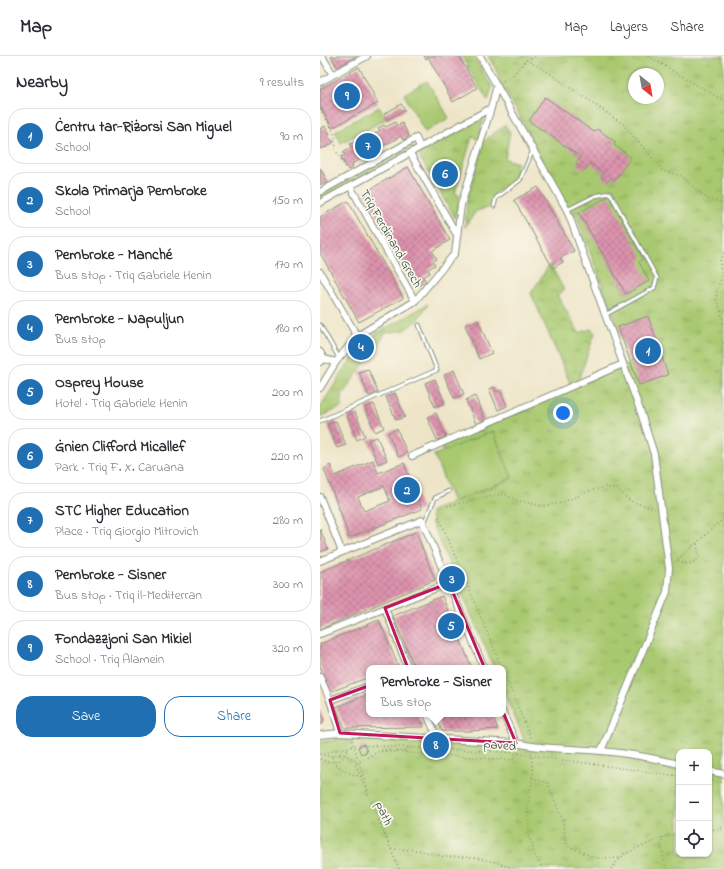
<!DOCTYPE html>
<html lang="en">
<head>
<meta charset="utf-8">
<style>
  body { margin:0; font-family:"Indie Flower",sans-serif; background:#f2f2f3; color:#2b2b33 }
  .controls { position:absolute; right:12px; bottom:12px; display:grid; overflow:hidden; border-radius:8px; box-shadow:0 1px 3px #0004 }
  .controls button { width:36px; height:36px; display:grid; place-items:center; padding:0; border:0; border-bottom:1px solid #e1e1e2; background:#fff; color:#2b2b33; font:20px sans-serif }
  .compass { position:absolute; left:308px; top:12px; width:36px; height:36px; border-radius:50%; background:#fff; box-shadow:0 1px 3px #0004; rotate:149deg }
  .you { position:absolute; left:243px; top:357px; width:14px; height:14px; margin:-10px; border:3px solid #fff; border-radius:50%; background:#1a73e8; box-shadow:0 0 0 6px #1a73e833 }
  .badge { display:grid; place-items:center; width:26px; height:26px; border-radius:50%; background:#1f6fb2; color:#fff; font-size:13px; font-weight:700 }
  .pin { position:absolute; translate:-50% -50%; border:2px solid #fff; box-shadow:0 1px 4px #0006 }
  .popup { position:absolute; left:46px; top:609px; width:140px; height:52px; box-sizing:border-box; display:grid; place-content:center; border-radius:8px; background:#fff; filter:drop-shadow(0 1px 3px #0005); font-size:13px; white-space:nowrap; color:#7c7c81 }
  .popup b { font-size:15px; color:#2b2b33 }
  .popup::after { content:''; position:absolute; left:50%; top:100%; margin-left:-8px; border:8px solid transparent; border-top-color:#fff }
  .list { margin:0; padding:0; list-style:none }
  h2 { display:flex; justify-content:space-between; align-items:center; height:52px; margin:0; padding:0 16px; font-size:17px }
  h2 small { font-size:13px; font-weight:400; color:#7c7c81 }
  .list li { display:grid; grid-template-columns:26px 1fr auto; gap:12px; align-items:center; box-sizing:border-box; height:56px; margin:0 8px 8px; padding:0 8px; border:1px solid #e1e1e2; border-radius:16px }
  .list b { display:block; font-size:15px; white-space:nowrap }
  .list p { margin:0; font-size:13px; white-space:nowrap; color:#7c7c81 }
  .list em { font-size:13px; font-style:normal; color:#7c7c81 }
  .actions { display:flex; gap:8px; padding:12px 16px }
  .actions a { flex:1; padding:9px 0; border:1px solid #1f6fb2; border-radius:16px; text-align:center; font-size:14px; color:#1f6fb2 }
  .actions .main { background:#1f6fb2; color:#fff }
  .icon { flex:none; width:22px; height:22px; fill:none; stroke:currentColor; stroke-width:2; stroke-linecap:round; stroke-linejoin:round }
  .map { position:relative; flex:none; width:404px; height:813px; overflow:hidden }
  header { display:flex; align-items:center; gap:24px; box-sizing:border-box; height:56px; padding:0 20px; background:#fff; border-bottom:1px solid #e1e1e2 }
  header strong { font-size:19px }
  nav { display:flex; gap:22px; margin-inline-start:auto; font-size:14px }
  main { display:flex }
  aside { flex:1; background:#fff }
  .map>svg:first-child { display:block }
  .grass { fill:url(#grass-tufts); stroke:#648352; fill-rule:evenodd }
  .garden { fill:#a9c970; stroke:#648352 }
  .building { fill:url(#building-cross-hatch); fill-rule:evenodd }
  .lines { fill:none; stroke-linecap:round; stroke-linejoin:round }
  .service-casing { stroke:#86917e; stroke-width:5 }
  .minor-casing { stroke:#86917e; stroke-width:8 }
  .path { stroke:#86917e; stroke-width:1.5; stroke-dasharray:1 3; stroke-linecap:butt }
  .service { stroke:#fff; stroke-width:3 }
  .minor { stroke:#fff; stroke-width:6 }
  .marked { fill:none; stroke:#c2185b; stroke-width:3; stroke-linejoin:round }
  .labels { text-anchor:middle; stroke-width:3.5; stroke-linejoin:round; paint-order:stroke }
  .street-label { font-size:13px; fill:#1f3d34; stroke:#fbf7ec }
</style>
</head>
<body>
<header>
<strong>Map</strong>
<nav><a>Map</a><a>Layers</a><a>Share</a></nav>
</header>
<main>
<aside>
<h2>Nearby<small>9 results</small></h2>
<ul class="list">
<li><span class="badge">1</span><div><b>Ċentru tar-Riżorsi San Miguel</b><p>School</p></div><em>90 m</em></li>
<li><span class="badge">2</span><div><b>Skola Primarja Pembroke</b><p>School</p></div><em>150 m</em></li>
<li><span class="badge">3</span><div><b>Pembroke - Manché</b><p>Bus stop · Triq Gabriele Henin</p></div><em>170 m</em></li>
<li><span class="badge">4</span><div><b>Pembroke - Napuljun</b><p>Bus stop</p></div><em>180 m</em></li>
<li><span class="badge">5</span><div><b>Osprey House</b><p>Hotel · Triq Gabriele Henin</p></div><em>200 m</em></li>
<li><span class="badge">6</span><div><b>Ġnien Clifford Micallef</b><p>Park · Triq F. X. Caruana</p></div><em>220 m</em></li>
<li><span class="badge">7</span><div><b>STC Higher Education</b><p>Place · Triq Giorgio Mitrovich</p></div><em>280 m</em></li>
<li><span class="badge">8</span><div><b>Pembroke - Sisner</b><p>Bus stop · Triq il-Mediterran</p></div><em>300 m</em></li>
<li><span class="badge">9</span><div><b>Fondazzjoni San Mikiel</b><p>School · Triq Alamein</p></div><em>320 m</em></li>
</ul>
<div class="actions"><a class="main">Save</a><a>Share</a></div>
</aside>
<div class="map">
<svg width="404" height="813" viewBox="0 0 404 813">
  <defs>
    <pattern id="grass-tufts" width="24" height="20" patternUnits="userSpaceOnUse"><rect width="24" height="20" fill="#a9c970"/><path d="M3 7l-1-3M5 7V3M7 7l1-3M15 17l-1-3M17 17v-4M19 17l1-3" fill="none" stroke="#89a45d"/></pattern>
    <pattern id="building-cross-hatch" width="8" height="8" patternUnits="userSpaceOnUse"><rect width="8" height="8" fill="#dd93ad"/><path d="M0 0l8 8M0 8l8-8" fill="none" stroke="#b3798e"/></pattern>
  </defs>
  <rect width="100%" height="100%" fill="#fbf7ec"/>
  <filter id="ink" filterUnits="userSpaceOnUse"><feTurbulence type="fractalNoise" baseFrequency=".025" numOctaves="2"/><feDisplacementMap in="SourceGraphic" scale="8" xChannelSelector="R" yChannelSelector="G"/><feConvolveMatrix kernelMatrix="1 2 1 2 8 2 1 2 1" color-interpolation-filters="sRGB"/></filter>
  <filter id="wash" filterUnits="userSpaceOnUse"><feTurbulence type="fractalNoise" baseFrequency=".012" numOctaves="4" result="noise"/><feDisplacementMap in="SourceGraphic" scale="16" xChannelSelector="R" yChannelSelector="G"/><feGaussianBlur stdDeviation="0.9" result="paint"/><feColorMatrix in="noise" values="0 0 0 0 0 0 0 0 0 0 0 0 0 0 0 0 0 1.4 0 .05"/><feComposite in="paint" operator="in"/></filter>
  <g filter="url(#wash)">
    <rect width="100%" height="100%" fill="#eee5c8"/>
    <!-- grass -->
    <path class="grass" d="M141,0H154L172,31L168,45Z
      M168,0H404V813H0V686L21,683L45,684L196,692L204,683L183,634V612H174L112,468L111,455L192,422L173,375L124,395L121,392L123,389L311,306L256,159L247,154L198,57L182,30L176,14ZM314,18H338V42H314ZM359,696H389V798H359Z
      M164,60L159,83L152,81L135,137L140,140L135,162L98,98Z
      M185,69L190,76L185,103L198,107L195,119L198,120L173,139L171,151L156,155L145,171L147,145L164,85Z
      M91,86L94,91L0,145V137Z
      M230,208L244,234L237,239L259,277L271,273L275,277L257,328L251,329L211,237Z
      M108,248L98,263L85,274L66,277L22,339V351L2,360H0V351L36,296L40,297L45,291L44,288L54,279Z"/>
    <!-- garden -->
    <path class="garden" d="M107,25L129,62L105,76L84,38Z
      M59,51L66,63L21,87L15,75Z
      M173,375L192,422L133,446L114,399Z"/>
    <g id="blocks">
      <!-- building -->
      <path class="building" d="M11,0H37L17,11Z
        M104,0H139L157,32L133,46L108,1L106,3Z
        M39,11L58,47L12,72L0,50V33Z
        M225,41L274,76L277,73L296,86L294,89L311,101L295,124L291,121L288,126L281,121L284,117L270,107L265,114L256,108L261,101L209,65Z
        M81,48L85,54L67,64L64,58Z
        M75,66L77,70L82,67L89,80L83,84L81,80L32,108L33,111L28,114L21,101L25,99L23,96L31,91L30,88L35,86L36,88L60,75L58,72L64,69L66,71Z
        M5,70L10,78L7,80L14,86L7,91L0,93V73Z
        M88,111L130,184L112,195L117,203L113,205L115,209L108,213L110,217L103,221L106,225L98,230L82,202L81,203L44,137Z
        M0,112L8,126L1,129L0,127Z
        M218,131L254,195L240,202L243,206L233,212L194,144Z
        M289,140L323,203L319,206L329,225L306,238L259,157Z
        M28,145L83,242L39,266L0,197V161Z
        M328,260L348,319L319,329L298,271Z
        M158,264L172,297L159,303L145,269Z
        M48,313L58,336L49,340L39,316Z
        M134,314L144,338L134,342L124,319Z
        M115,323L125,347L115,351L105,327Z
        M174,331L176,336L180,334L187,350L178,354L169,333Z
        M75,337L85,361L76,364L66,341Z
        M155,340L165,364L156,368L146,344Z
        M54,348L64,372L55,376L45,352Z
        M35,356L45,380L37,384L27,360Z
        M116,357L126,381L117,384L107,361Z
        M16,365L26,389L17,392L7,368Z
        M77,373L87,397L78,401L68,377Z
        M57,381L67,404L58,408L48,384Z
        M53,404L58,417L84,407L102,453L29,482L21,458L4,413L10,409L15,420ZM64,430L70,445L44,455L38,441Z
        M0,473L8,493L0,496Z
        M96,476L115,524L0,573V516Z
        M122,540L152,612H95L73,560Z
        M59,564L78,609L71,612H49V621L10,636L0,610V588Z
        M49,638V658H98L104,671L25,672L16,651Z
        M0,654L4,664L2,668H0Z
        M115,658H172L178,673L150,675H122Z
        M44,688L47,696L41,698L38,691Z"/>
    </g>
  </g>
  <g filter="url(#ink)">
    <use href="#blocks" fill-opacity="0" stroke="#86917e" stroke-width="1"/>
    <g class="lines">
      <!-- service casing -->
      <g class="service-casing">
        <path id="service" d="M174,150L176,142L200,124L213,94
          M247,154L275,140L290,137L337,222L334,232L285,259
          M0,269L19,302
          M0,365L117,314L99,269
          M104,467L115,442L129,435"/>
      </g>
      <!-- minor casing -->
      <g class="minor-casing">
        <path id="minor" d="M2,0L13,19
          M160,0L247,154L321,357L334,398L349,512L347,536L281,695
          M0,26L47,0
          M90,97L137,179
          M30,130L95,245
          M0,136L96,82L100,91
          M0,147L171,52
          M0,216L37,280
          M0,296L4,303
          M0,306L4,303L16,306
          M0,332L16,306L37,280L95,245L135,197L141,149L171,52L177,29
          M92,400L303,308
          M0,441L22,496
          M0,505L102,464L164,612
          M65,552L88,612
          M0,578L129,527
          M0,621L10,644L20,677
          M10,644L49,630
          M183,657L196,687
          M107,658L118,683
          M0,679L20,677L196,687C224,694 252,692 281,695C307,697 333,702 359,708
          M389,715L404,718"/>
      </g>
      <!-- path -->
      <path class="path" d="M328,0L404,45
        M206,4L220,11L303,68L343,115L362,120L387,143L404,148
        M183,25L192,20L206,4L216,0
        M0,53C7,65 19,79 15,93L27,114
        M404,197L400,205L401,223L397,233L396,241L401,256L404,271
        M404,287L402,292L404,304
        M127,450L183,438L196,444L222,450L241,447L269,435L285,431L297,433L310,445L335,453
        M119,461L182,612
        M358,505C366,509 373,509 379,501L377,487
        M355,506L404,462
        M183,614L211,683
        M32,684L49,738
        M61,695L63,694L89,696
        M0,697C12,704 13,697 22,699C28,699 32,703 38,705
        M211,697L213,717L207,754L209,770L208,780L212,787L214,798L223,813
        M0,698L38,689L185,696L359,720
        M20,698L29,692
        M12,701C18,715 30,718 44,721
        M0,703L8,706H18L28,696
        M212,722L228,727L232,739L243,765L245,784L248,790L276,802H301
        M389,724L404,727
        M56,756L69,788
        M389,774L404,772
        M343,781L341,788L346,813
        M71,793L98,794L125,801H142L156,802L179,807L193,813
        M79,813L35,707L60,695L193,704L200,694
        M291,813L304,798L343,781L359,778"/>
      <!-- service -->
      <use href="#service" class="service"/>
      <!-- minor -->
      <use href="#minor" class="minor"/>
    </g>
  </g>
  <!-- marked area -->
  <path class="marked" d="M129,527L196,687L20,677L10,644L89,615L65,552Z"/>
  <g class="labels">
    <!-- street labels -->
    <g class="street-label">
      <text transform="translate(72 182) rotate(60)" y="5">Triq Ferdinand Grech</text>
      <text transform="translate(180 688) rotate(5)" y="5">paved</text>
      <text transform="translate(65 757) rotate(68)" y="5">path</text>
    </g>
  </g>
</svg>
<div class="controls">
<button>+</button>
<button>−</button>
<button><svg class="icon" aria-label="locate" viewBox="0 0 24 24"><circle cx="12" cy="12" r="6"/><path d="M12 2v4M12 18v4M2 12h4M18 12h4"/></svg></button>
</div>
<svg class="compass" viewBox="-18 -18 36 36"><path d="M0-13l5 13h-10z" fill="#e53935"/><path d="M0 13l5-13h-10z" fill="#7c7c81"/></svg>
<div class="you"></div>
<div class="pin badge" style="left:328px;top:295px">1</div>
<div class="pin badge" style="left:87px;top:434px">2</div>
<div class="pin badge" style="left:132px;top:523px">3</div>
<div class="pin badge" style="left:41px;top:291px">4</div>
<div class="pin badge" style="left:131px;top:570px">5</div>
<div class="pin badge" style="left:125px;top:118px">6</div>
<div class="pin badge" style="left:48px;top:90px">7</div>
<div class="pin badge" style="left:116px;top:689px">8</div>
<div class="popup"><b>Pembroke - Sisner</b>Bus stop</div>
<div class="pin badge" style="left:27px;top:40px">9</div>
</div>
</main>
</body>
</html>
